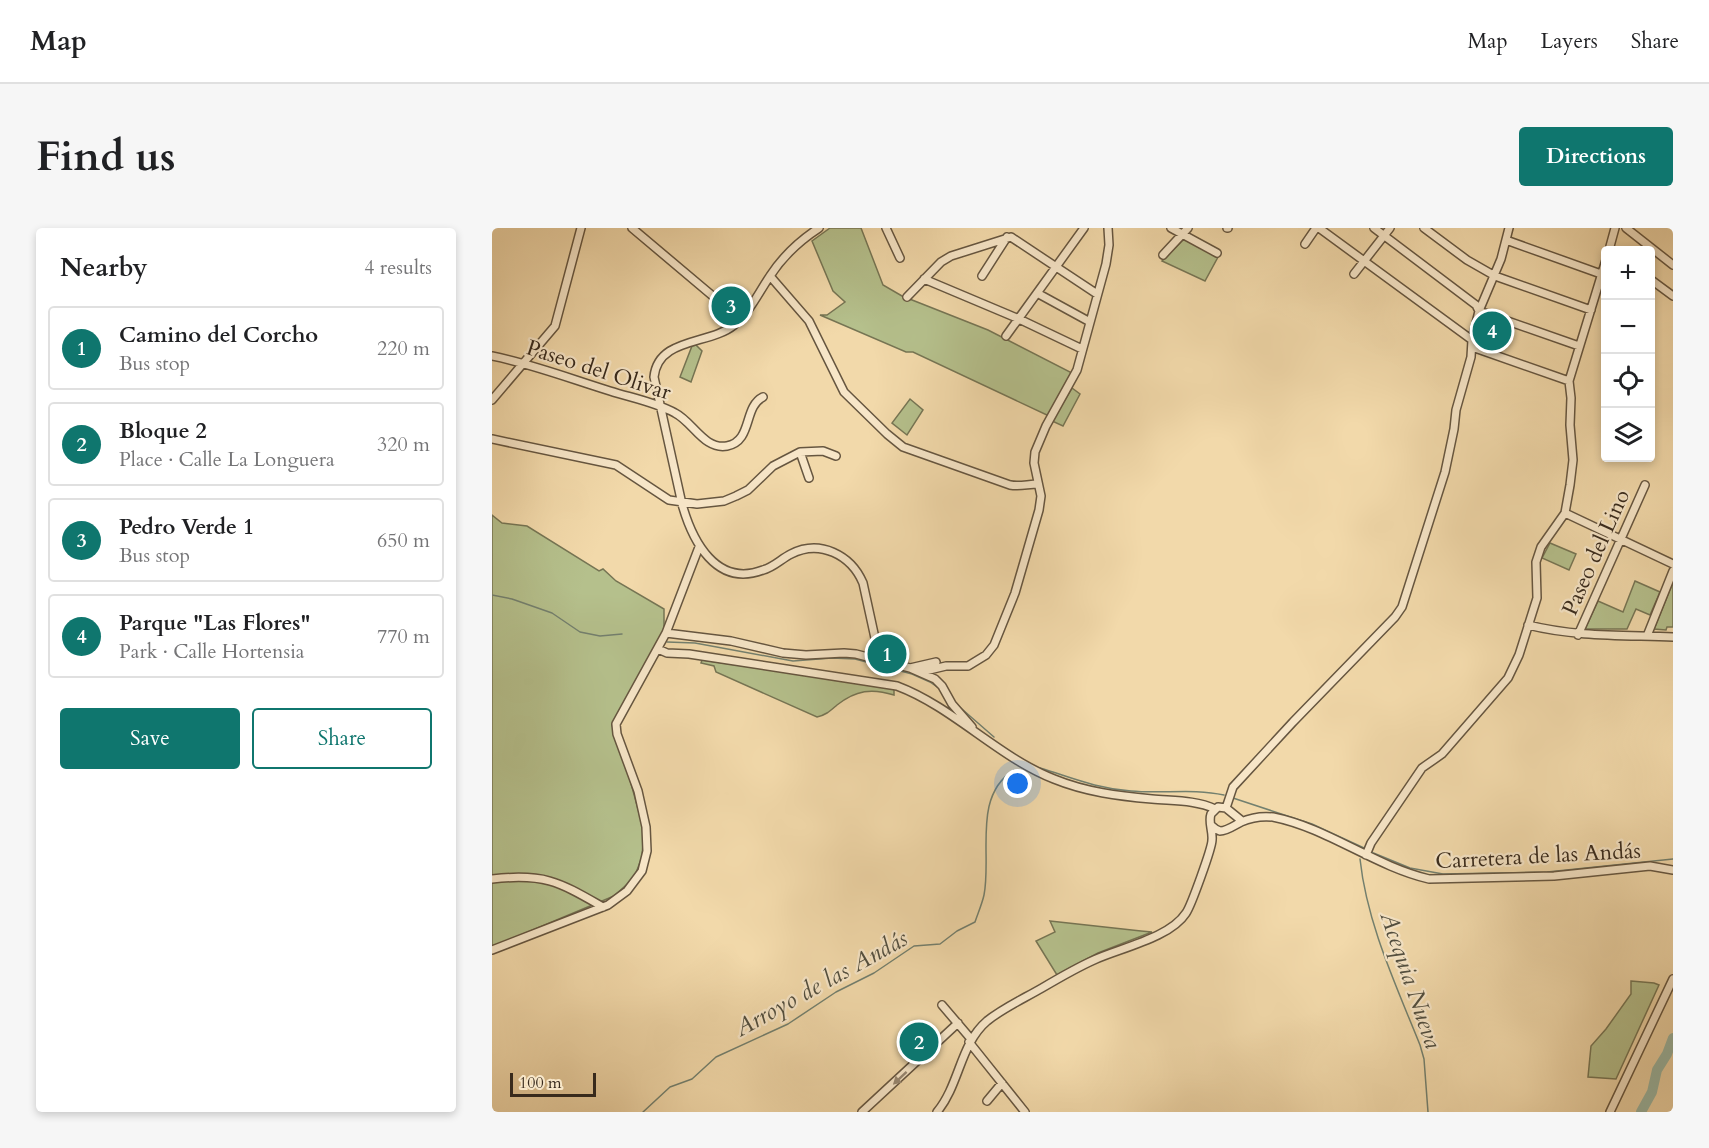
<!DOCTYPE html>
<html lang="en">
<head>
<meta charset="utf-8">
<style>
  body { margin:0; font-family:Cardo,serif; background:#f6f6f6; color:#202124 }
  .controls { position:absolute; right:18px; top:18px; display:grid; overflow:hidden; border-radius:6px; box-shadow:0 3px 9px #0003 }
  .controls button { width:54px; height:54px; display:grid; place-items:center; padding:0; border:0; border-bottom:2px solid #e0e0e0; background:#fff; color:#202124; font:30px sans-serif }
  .scale { position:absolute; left:18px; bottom:15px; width:86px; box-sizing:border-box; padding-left:6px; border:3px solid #382a1c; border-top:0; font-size:16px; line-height:21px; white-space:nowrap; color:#382a1c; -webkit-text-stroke:4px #f7e6c8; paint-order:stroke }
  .you { position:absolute; left:526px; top:556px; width:21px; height:21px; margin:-15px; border:4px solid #fff; border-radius:50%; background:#1a73e8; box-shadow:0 0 0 9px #1a73e833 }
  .badge { display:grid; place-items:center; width:39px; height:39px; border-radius:50%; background:#0f766e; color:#fff; font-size:20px; font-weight:700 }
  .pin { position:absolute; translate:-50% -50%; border:3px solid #fff; box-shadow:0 2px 6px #0006 }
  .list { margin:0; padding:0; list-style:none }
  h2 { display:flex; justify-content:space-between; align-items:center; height:78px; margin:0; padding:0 24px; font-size:26px }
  h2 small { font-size:20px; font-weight:400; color:#757577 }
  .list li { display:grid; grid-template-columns:39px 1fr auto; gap:18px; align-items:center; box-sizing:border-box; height:84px; margin:0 12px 12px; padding:0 12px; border:2px solid #e0e0e0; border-radius:6px }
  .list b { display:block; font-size:22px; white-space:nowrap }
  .list p { margin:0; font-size:20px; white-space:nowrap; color:#757577 }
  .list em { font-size:20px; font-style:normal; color:#757577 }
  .actions { display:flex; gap:12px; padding:18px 24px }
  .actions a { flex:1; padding:14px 0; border:2px solid #0f766e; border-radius:6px; text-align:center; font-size:21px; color:#0f766e }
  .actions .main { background:#0f766e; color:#fff }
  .icon { flex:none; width:33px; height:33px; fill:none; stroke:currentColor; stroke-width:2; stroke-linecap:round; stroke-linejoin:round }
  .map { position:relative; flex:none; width:1181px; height:884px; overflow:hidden; border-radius:6px }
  header { display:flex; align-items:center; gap:36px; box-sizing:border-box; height:84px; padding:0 30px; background:#fff; border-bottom:2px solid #e0e0e0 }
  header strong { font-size:28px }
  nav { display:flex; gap:33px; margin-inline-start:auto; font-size:21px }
  .intro { display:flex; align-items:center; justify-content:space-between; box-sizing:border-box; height:144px; padding:0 36px }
  h1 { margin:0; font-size:42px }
  .button { padding:15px 27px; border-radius:6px; background:#0f766e; color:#fff; font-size:21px; font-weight:700 }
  main { display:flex; gap:36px; padding:0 36px }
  aside { flex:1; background:#fff; border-radius:6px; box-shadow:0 3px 9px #0003 }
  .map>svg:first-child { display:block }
  .green { fill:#b5c08c; stroke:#767554; stroke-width:1.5 }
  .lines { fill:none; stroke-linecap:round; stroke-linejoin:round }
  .stream { stroke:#73806f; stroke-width:1.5 }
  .river { stroke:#9bbaa7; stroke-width:10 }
  .minor-casing { stroke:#665640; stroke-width:10 }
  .minor { stroke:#f7e6c8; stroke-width:7 }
  .oneway { fill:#988872 }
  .labels { text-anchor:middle; stroke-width:4.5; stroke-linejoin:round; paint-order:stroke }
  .street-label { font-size:22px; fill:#382a1c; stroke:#f7e6c8 }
  .water-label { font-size:24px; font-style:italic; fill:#514e3f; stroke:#f7e6c8 }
</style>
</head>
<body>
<header>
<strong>Map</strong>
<nav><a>Map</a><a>Layers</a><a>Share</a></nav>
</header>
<div class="intro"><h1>Find us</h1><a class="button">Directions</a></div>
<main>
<aside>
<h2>Nearby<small>4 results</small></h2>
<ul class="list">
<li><span class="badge">1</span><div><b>Camino del Corcho</b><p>Bus stop</p></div><em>220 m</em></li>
<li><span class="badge">2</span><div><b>Bloque 2</b><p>Place · Calle La Longuera</p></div><em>320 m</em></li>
<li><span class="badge">3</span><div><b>Pedro Verde 1</b><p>Bus stop</p></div><em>650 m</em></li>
<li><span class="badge">4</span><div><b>Parque &quot;Las Flores&quot;</b><p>Park · Calle Hortensia</p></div><em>770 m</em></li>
</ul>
<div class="actions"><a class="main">Save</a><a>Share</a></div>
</aside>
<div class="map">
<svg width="1181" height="884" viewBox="0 0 1181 884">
  <rect width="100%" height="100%" fill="#f2d9aa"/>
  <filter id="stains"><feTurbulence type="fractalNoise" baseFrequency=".00333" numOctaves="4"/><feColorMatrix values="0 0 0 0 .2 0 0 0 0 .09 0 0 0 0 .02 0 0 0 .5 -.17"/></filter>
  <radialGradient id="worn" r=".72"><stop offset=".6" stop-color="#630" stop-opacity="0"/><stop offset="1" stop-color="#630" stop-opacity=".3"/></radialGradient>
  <!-- green -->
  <path class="green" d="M338,0H369L391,57L410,68L496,102L580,145L557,188L421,124H414L328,87H335L353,74L341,63L320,13Z
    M692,11L726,29L713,53L670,33Z
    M990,87L1015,96L1005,124L987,118Z
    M204,117L210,123L199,154L188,149L200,118Z
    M580,160L588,166L571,198L560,193Z
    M418,171L431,182L415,207L400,195Z
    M0,287L10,295L35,298L107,343L111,341L124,353L172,381V402L120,497L137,548L152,603L150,629L142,650L122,668L0,719Z
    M1058,315L1084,326L1077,342L1050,330Z
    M1143,353L1168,364L1158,387L1144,381L1135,401H1093L1106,373L1131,384Z
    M1181,354V399H1175L1174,402L1162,401Z
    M210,432L389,458L402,461V467C380,460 364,462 345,477C338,483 334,487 325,489L224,444L222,438L209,435Z
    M558,693L649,703L660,704L606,725L565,747L544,713L563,704Z
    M1139,753L1162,755L1167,757L1124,851L1096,849L1099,818L1114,801L1139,766Z"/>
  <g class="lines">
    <!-- stream -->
    <path class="stream" d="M0,367L20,371L60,385L88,404L108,408L130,406
      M175,414L203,415L301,433L340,430L363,431L420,446L438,454L448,461
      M463,475L502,509
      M548,540C581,550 603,560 639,563C670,566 701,560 732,567
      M741,570L820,596L872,620
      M879,624L918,640L951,646L1055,644L1181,631
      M868,631C875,696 904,757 928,817L932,831L936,884
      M151,884L178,859L200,851L224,829L296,796L344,764L382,745L422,718L448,716L465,703L483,694C486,685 490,676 492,667C500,627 480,568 522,542"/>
    <!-- river -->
    <path class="river" d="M1149,884L1160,864L1165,842L1175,826L1181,810"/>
    <!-- minor casing -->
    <g class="minor-casing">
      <path id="minor" d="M140,0L248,91
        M327,0C307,13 291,28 278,48C267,64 258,84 242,97C218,117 166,109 162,149L190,276C200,312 224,360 271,342C282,339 289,331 299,326C328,311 359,327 371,355L388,433
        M394,0L408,30
        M679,0L725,25
        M735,0H736
        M827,0L980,112
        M882,0L984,77L987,83L1087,118
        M932,0L975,32L1003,48L1099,82
        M1134,0L1181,37
        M1014,12L1109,46
        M813,16L824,0
        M1117,22L1123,0
        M671,27L696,0
        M862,46L898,0
        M278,48L317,93L352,164L395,206L411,219L518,257C528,259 536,256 546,256
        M490,48L515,9
        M432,51L527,91L590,121
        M1158,51L1181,68
        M545,65L598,94
        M415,69L449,34L459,28L519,9L605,66
        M514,108L592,0
        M980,119L1077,153
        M0,128C40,136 79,151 118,163C140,170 163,174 183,185C201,194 212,222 235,218C261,213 251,179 271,169
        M0,172L63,98L89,0
        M0,211L124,237L177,272L205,276L232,273L244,268L256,262L281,238L308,224L331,223L344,228
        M308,224L317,250
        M1073,285L1181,336
        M1036,397C1084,409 1132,407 1181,409
        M174,405L239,413L291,425L314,427L352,425L364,426L418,440L443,451L450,458L460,476L480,499
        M1086,407L1153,257
        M1155,408L1181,343
        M166,421L175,425L197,426L405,458C461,479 506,529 562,551C594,564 626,568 660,571C681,573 704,572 723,581
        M418,440L444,434
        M429,444L454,438H476L494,427L502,417L523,365L547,282L549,268L542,235L543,224L554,198L585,142L614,36L617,17L616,0
        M734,580L741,559L801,494L903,389L910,379L953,244L962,201L964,182L979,129L980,112L987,83L1009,31L1017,0
        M720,598C723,601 724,602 728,603C735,603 743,597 749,594C758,590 771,588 781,589C836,600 882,638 937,651L1062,648L1158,638L1181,642
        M874,627L879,615L930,540L950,526L1016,450L1027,427L1045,370L1044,334L1049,319L1073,285L1078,257L1081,232L1078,197L1079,170L1077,153L1114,32
        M0,651C53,645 67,654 111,679
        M0,722L116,677L135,663L150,643L155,623L154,599L146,563L125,506L124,496L174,405L207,319
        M450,777L479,811
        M477,814L533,884
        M495,873L510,855
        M370,884L466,795
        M445,884C468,856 468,816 495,793C511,780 531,771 550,760C567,750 584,740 602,732C628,720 678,710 694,685C699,678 720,620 720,612C721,603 716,594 719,586L726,579L734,580L750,593
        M1118,884L1181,751"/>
    </g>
    <!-- minor -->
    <use href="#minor" class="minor"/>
  </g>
  <!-- one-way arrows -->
  <defs><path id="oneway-solid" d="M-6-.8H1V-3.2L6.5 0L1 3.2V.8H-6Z" transform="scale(1.5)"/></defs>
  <use class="oneway" href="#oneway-solid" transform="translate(408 850) rotate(137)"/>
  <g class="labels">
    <!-- street labels -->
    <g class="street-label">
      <text transform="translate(107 141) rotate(18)" y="8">Paseo del Olivar</text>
      <text transform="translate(1103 324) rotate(-66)" y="8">Paseo del Lino</text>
      <text transform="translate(1046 627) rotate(-3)" y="8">Carretera de las Andás</text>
    </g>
    <!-- water labels -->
    <g class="water-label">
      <text transform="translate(919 752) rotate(71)" y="8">Acequia Nueva</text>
      <text transform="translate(329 755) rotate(-29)" y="8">Arroyo de las Andás</text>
    </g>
  </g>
  <rect width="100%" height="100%" filter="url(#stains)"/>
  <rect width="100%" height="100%" fill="url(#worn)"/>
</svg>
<div class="controls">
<button>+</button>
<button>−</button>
<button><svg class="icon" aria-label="locate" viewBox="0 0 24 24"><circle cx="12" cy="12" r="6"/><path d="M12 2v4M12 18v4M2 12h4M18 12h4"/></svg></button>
<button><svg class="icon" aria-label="layers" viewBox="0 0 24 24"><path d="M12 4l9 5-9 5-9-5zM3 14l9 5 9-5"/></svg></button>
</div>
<div class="scale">100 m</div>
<div class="you"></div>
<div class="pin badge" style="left:395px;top:426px">1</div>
<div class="pin badge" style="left:427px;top:814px">2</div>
<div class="pin badge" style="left:239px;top:78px">3</div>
<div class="pin badge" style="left:1000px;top:103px">4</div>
</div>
</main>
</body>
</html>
